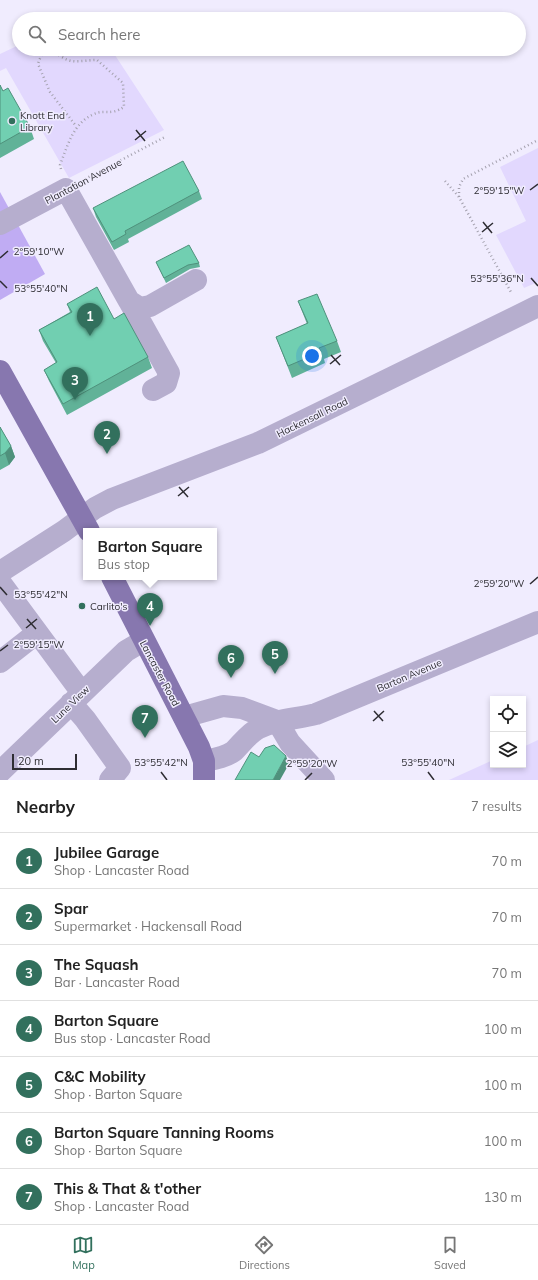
<!DOCTYPE html>
<html lang="en">
<head>
<meta charset="utf-8">
<style>
  body { margin:0; font-family:Mulish,sans-serif; background:#f2f2f2; color:#222 }
  .controls { position:absolute; right:12px; bottom:12px; display:grid; overflow:hidden; border-radius:0px; box-shadow:0 2px 6px #0003 }
  .controls button { width:36px; height:36px; display:grid; place-items:center; padding:0; border:0; border-bottom:1px solid #e0e0e0; background:#fff; color:#222; font:20px sans-serif }
  .scale { position:absolute; left:12px; bottom:10px; width:65px; box-sizing:border-box; padding-left:4px; border:2px solid #2e2d33; border-top:0; font-size:11px; line-height:14px; white-space:nowrap; color:#2e2d33; -webkit-text-stroke:3px #f0ecfe; paint-order:stroke }
  .you { position:absolute; left:312px; top:356px; width:14px; height:14px; margin:-10px; border:3px solid #fff; border-radius:50%; background:#1a73e8; box-shadow:0 0 0 6px #1a73e833 }
  .badge { display:grid; place-items:center; width:26px; height:26px; border-radius:50%; background:#32705d; color:#fff; font-size:13px; font-weight:700 }
  .pin { position:absolute; translate:-50% -33px; filter:drop-shadow(0 1px 2px #0008) }
  .pin::after { content:''; position:absolute; top:21px; width:14px; height:12px; background:inherit; clip-path:polygon(0 0,100% 0,50% 100%) }
  .popup { position:absolute; left:83px; top:528px; width:134px; height:52px; box-sizing:border-box; display:grid; place-content:center; border-radius:0px; background:#fff; filter:drop-shadow(0 1px 3px #0005); font-size:13px; white-space:nowrap; color:#767676 }
  .popup b { font-size:15px; color:#222 }
  .popup::after { content:''; position:absolute; left:50%; top:100%; margin-left:-8px; border:8px solid transparent; border-top-color:#fff }
  .list { margin:0; padding:0; list-style:none }
  h2 { display:flex; justify-content:space-between; align-items:center; height:52px; margin:0; padding:0 16px; font-size:17px }
  h2 small { font-size:13px; font-weight:400; color:#767676 }
  .list li { display:grid; grid-template-columns:26px 1fr auto; gap:12px; align-items:center; box-sizing:border-box; height:56px; padding:0 16px; border-top:1px solid #e0e0e0 }
  .list b { display:block; font-size:15px; white-space:nowrap }
  .list p { margin:0; font-size:13px; white-space:nowrap; color:#767676 }
  .list em { font-size:13px; font-style:normal; color:#767676 }
  .icon { flex:none; width:22px; height:22px; fill:none; stroke:currentColor; stroke-width:2; stroke-linecap:round; stroke-linejoin:round }
  .map { position:relative; flex:none; width:538px; height:780px; overflow:hidden }
  .search { position:absolute; background:#fff; box-shadow:0 2px 6px #0003; left:12px; right:12px; top:12px; height:44px; display:flex; align-items:center; gap:10px; box-sizing:border-box; padding:0 14px; border-radius:22px; color:#767676; font-size:15px }
  .sheet { height:444px; background:#fff }
  nav { display:flex; justify-content:space-around; align-items:center; box-sizing:border-box; height:56px; border-top:1px solid #e0e0e0; background:#fff; font-size:11px; color:#767676 }
  nav a { display:grid; justify-items:center; gap:2px }
  nav .on { color:#32705d }
  .map>svg:first-child { display:block }
  .green { fill:#e2d8fe }
  .forest { fill:#c0acf3 }
  .lines { fill:none; stroke-linecap:round; stroke-linejoin:round }
  .path { stroke:#a4a1ae; stroke-width:2.5; stroke-dasharray:1 3; stroke-linecap:butt }
  .minor { stroke:#b6aece; stroke-width:22 }
  .major { stroke:#8777af; stroke-width:22 }
  .wall { fill:#61b298 }
  .shaded-wall { fill:#4f917c }
  .building { fill:#71cfb1; stroke:#4f917c }
  .ticks { fill:none; stroke:#2e2d33; stroke-width:1.5 }
  .poi-dot { fill:#32705d; stroke:#f0ecfe; stroke-width:1.5 }
  .labels { text-anchor:middle; stroke-width:3; stroke-linejoin:round; paint-order:stroke }
  .poi-label { font-size:10px; fill:#2e2d33; stroke:#f0ecfe; text-anchor:start }
  .street-label { font-size:10px; fill:#2e2d33; stroke:#f0ecfe }
  .ticks-label { font-size:10px; text-anchor:middle; fill:#2e2d33; stroke:#f0ecfe; stroke-width:3; stroke-linejoin:round; paint-order:stroke }
</style>
</head>
<body>
<div class="map">
<svg width="538" height="780" viewBox="0 0 538 780">
  <rect width="100%" height="100%" fill="#f0ecfe"/>
  <!-- green -->
  <path class="green" d="M19,45V49H111L164,130L69,178L6,68L0,71V54Z
    M538,148V282L524,288L496,235L526,221L500,167Z
    M538,740V780H449L493,760V765H523V747Z"/>
  <!-- forest -->
  <path class="forest" d="M0,192L45,274L0,300Z"/>
  <g class="lines">
    <!-- path -->
    <path class="path" d="M61,169L60,165C68,145 73,123 94,114C105,109 110,116 124,107L123,83L97,60C89,60 80,62 72,61C59,60 46,37 38,64L50,92L76,126
      M85,179L165,137
      M445,181L459,197L512,294
      M459,197V187L463,179L538,140"/>
    <!-- minor -->
    <path class="minor" d="M0,224L66,189L129,301L140,308L150,306L196,280
      M129,301L169,373L166,383L153,390
      M0,572L64,531L95,508L112,499L258,443L538,306
      M0,582L82,693
      M0,662L37,633
      M71,703L85,719L120,768L110,780
      M184,717L223,706L242,708L277,721
      M277,721L290,743L324,780
      M204,761C214,759 226,757 234,751C242,743 249,733 259,728C276,719 298,719 316,714L538,622
      M0,772L126,651L143,641"/>
    <!-- major -->
    <path class="major" d="M0,371L89,531
      M112,577L199,747L204,761V780"/>
  </g>
  <!-- wall -->
  <path class="wall" d="M0,85L3,91L30,127L34,139L0,158Z
    M199,191L202,199L128,239L129,242L114,250L96,217L93,208Z
    M156,262L199,263L200,267L190,269L166,283Z
    M298,301L337,341L341,352L324,359L325,363L292,378L276,337L307,324Z
    M67,304L114,319L148,357L152,368L67,415L49,381L44,370L56,363L43,341L39,330L70,312Z
    M0,427L11,446L15,457L9,465L0,470Z"/>
  <!-- shaded-wall -->
  <path class="shaded-wall" d="M11,446L15,457L9,465L5,453Z
    M286,756L289,764L280,780H273Z"/>
  <!-- building -->
  <path class="building" d="M0,85L3,91L8,88L30,127L0,144Z
    M183,161L199,191L125,231L126,234L112,242L93,208Z
    M189,245L199,263L188,265L164,278L156,262Z
    M97,287L114,319L124,313L148,357L63,404L44,370L57,362L39,330L72,312L67,304Z
    M317,294L337,341L319,348L321,352L288,366L276,337L308,323L298,301Z
    M0,427L11,446L5,453L0,456Z
    M274,745L286,756L273,780H235L251,752L259,757L265,748Z"/>
  <!-- ticks -->
  <path class="ticks" d="M136,130L145,141M135,140L146,131M530,190L538,184M483,222L492,233M482,232L493,223M0,258L8,251M531,278L538,286M0,281L7,288M331,355L340,365M330,364L341,355M179,487L188,497M178,496L189,487M530,584L538,577M0,587L7,595M27,619L36,629M26,628L37,619M0,651L8,645M374,711L383,721M373,721L384,711M161,772L167,780M428,772L434,780M305,780L312,773"/>
  <!-- markers -->
  <g class="poi-dot">
    <circle cx="12" cy="121" r="4"/>
    <circle cx="82" cy="606" r="4"/>
  </g>
  <g class="labels">
    <!-- poi labels -->
    <g class="poi-label">
      <text x="20" y="119">Knott End<tspan x="20" dy="12">Library</tspan></text>
      <text x="90" y="610">Carlito's</text>
    </g>
    <!-- street labels -->
    <g class="street-label">
      <text transform="translate(83 181) rotate(-28)" y="4">Plantation Avenue</text>
      <text transform="translate(312 417) rotate(-26)" y="4">Hackensall Road</text>
      <text transform="translate(160 673) rotate(62)" y="4">Lancaster Road</text>
      <text transform="translate(409 675) rotate(-23)" y="4">Barton Avenue</text>
      <text transform="translate(70 704) rotate(-44)" y="4">Lune View</text>
    </g>
  </g>
  <g class="ticks-label">
    <text x="499" y="194">2°59'15"W</text>
    <text x="39" y="255">2°59'10"W</text>
    <text x="497" y="282">53°55'36"N</text>
    <text x="41" y="292">53°55'40"N</text>
    <text x="499" y="587">2°59'20"W</text>
    <text x="41" y="598">53°55'42"N</text>
    <text x="39" y="648">2°59'15"W</text>
    <text x="161" y="766">53°55'42"N</text>
    <text x="428" y="766">53°55'40"N</text>
    <text x="312" y="767">2°59'20"W</text>
  </g>
</svg>
<div class="controls">
<button><svg class="icon" aria-label="locate" viewBox="0 0 24 24"><circle cx="12" cy="12" r="6"/><path d="M12 2v4M12 18v4M2 12h4M18 12h4"/></svg></button>
<button><svg class="icon" aria-label="layers" viewBox="0 0 24 24"><path d="M12 4l9 5-9 5-9-5zM3 14l9 5 9-5"/></svg></button>
</div>
<div class="scale">20 m</div>
<div class="you"></div>
<div class="pin badge" style="left:90px;top:336px">1</div>
<div class="pin badge" style="left:107px;top:454px">2</div>
<div class="pin badge" style="left:75px;top:400px">3</div>
<div class="pin badge" style="left:150px;top:626px">4</div>
<div class="popup"><b>Barton Square</b>Bus stop</div>
<div class="pin badge" style="left:275px;top:674px">5</div>
<div class="pin badge" style="left:231px;top:678px">6</div>
<div class="pin badge" style="left:145px;top:738px">7</div>
<div class="search"><svg class="icon" aria-label="search" viewBox="0 0 24 24"><circle cx="10" cy="10" r="6"/><path d="M15 15l6 6"/></svg>Search here</div>
</div>
<section class="sheet">
<h2>Nearby<small>7 results</small></h2>
<ul class="list">
<li><span class="badge">1</span><div><b>Jubilee Garage</b><p>Shop · Lancaster Road</p></div><em>70 m</em></li>
<li><span class="badge">2</span><div><b>Spar</b><p>Supermarket · Hackensall Road</p></div><em>70 m</em></li>
<li><span class="badge">3</span><div><b>The Squash</b><p>Bar · Lancaster Road</p></div><em>70 m</em></li>
<li><span class="badge">4</span><div><b>Barton Square</b><p>Bus stop · Lancaster Road</p></div><em>100 m</em></li>
<li><span class="badge">5</span><div><b>C&amp;C Mobility</b><p>Shop · Barton Square</p></div><em>100 m</em></li>
<li><span class="badge">6</span><div><b>Barton Square Tanning Rooms</b><p>Shop · Barton Square</p></div><em>100 m</em></li>
<li><span class="badge">7</span><div><b>This &amp; That &amp; t'other</b><p>Shop · Lancaster Road</p></div><em>130 m</em></li>
</ul>
</section>
<nav>
<a class="on"><svg class="icon" aria-label="map" viewBox="0 0 24 24"><path d="M3 6l6-2 6 2 6-2v14l-6 2-6-2-6 2zM9 4v14M15 6v14"/></svg>Map</a>
<a><svg class="icon" aria-label="directions" viewBox="0 0 24 24"><path d="M12 3l9 9-9 9-9-9zM9 14v-3h6M13 9l2 2-2 2"/></svg>Directions</a>
<a><svg class="icon" aria-label="saved" viewBox="0 0 24 24"><path d="M7 4h10v16l-5-4-5 4z"/></svg>Saved</a>
</nav>
</body>
</html>
